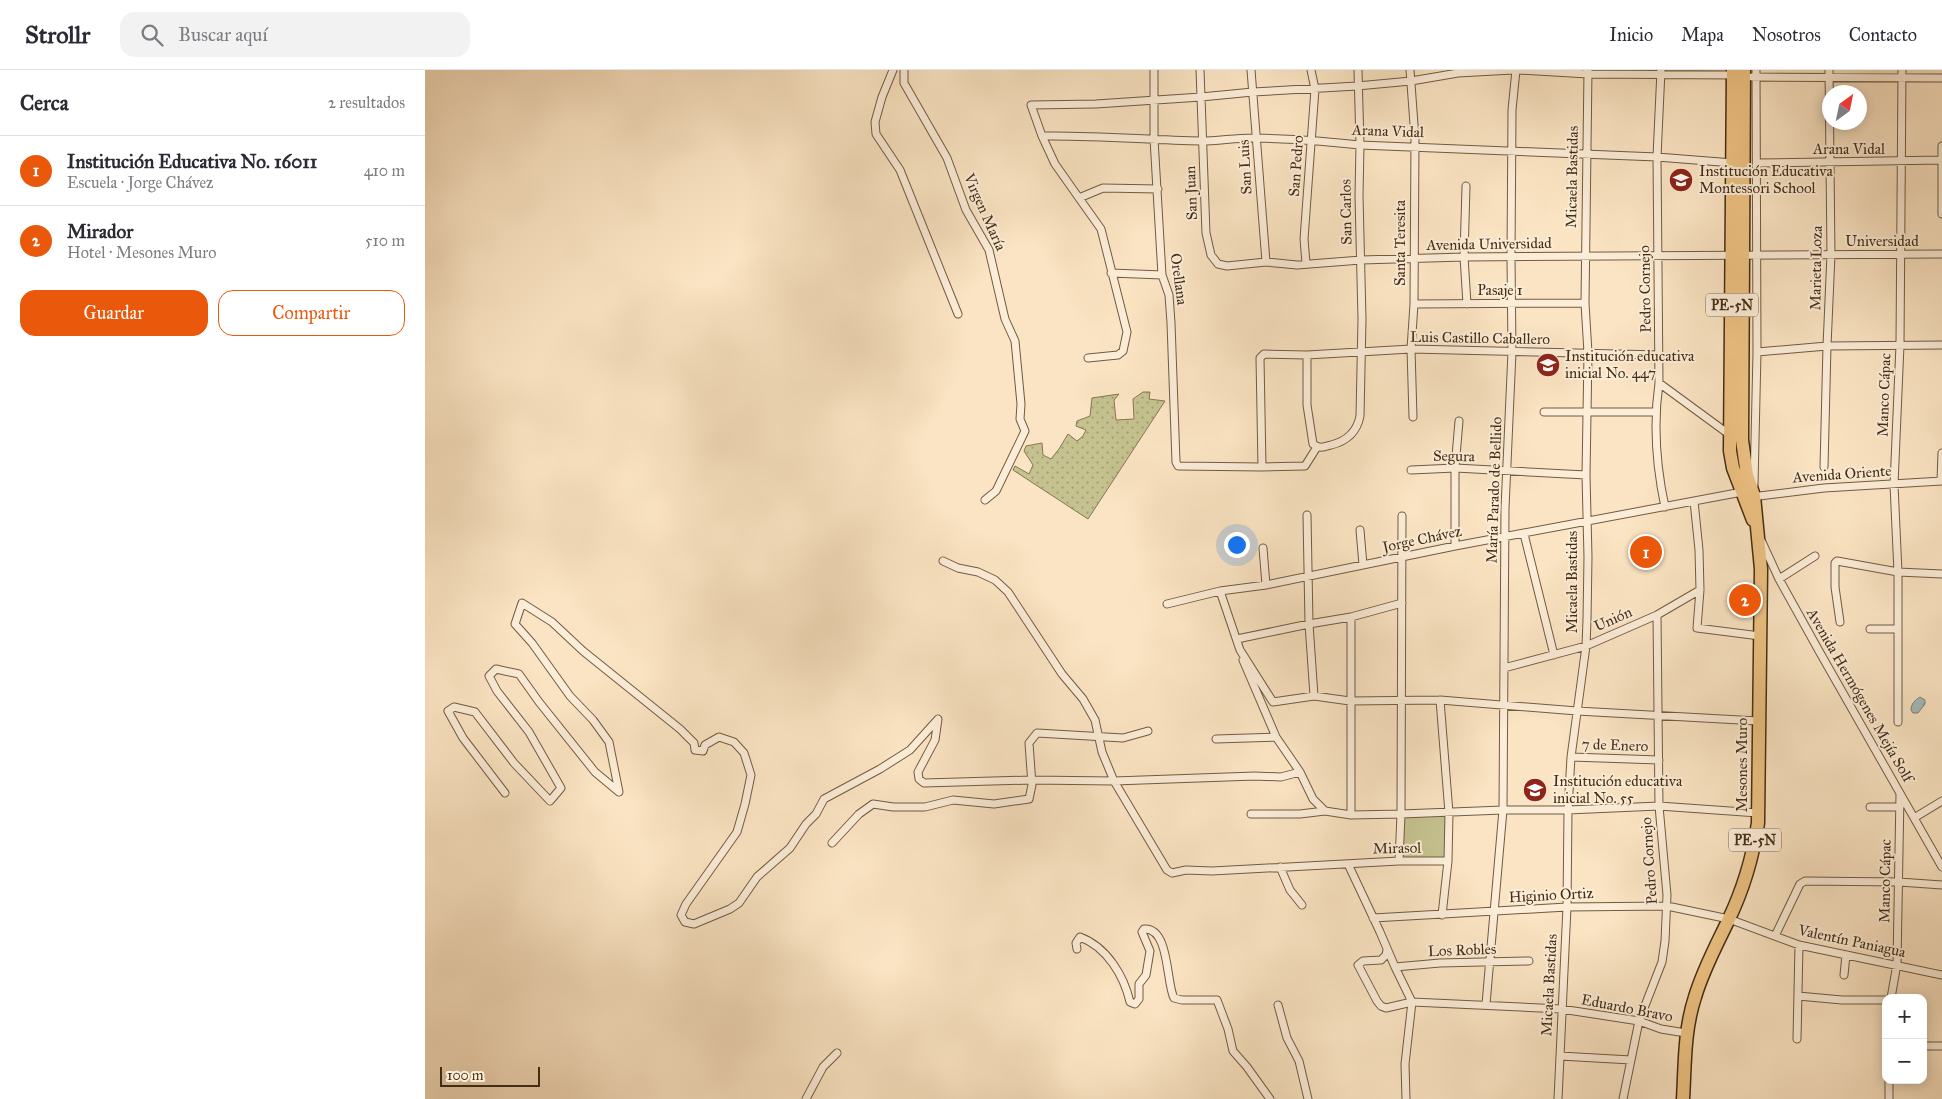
<!DOCTYPE html>
<html lang="es">
<head>
<meta charset="utf-8">
<style>
  body { margin:0; font-family:"IM FELL Great Primer",serif; background:#f2f2f3; color:#2b2b33 }
  .controls { position:absolute; right:15px; bottom:15px; display:grid; overflow:hidden; border-radius:10px; box-shadow:0 2px 12px #0003 }
  .controls button { width:45px; height:45px; display:grid; place-items:center; padding:0; border:0; border-bottom:1px solid #e1e1e2; background:#fff; color:#2b2b33; font:25px sans-serif }
  .compass { position:absolute; left:1397px; top:15px; width:45px; height:45px; border-radius:50%; background:#fff; box-shadow:0 2px 12px #0003; rotate:33deg }
  .scale { position:absolute; left:15px; bottom:12px; width:100px; box-sizing:border-box; padding-left:5px; border:2px solid #432d14; border-top:0; font-size:14px; line-height:18px; white-space:nowrap; color:#432d14; -webkit-text-stroke:4px #fcedd8; paint-order:stroke }
  .you { position:absolute; left:811px; top:474px; width:18px; height:18px; margin:-12px; border:4px solid #fff; border-radius:50%; background:#1a73e8; box-shadow:0 0 0 8px #1a73e833 }
  .badge { display:grid; place-items:center; width:32px; height:32px; border-radius:50%; background:#ea580c; color:#fff; font-size:16px; font-weight:700 }
  .pin { position:absolute; translate:-50% -50%; border:2px solid #fff; box-shadow:0 1px 5px #0006 }
  .list { margin:0; padding:0; list-style:none }
  h2 { display:flex; justify-content:space-between; align-items:center; height:65px; margin:0; padding:0 20px; font-size:21px }
  h2 small { font-size:16px; font-weight:400; color:#7c7c81 }
  .list li { display:grid; grid-template-columns:32px 1fr auto; gap:15px; align-items:center; box-sizing:border-box; height:70px; padding:0 20px; border-top:1px solid #e1e1e2 }
  .list b { display:block; font-size:19px; white-space:nowrap }
  .list p { margin:0; font-size:16px; white-space:nowrap; color:#7c7c81 }
  .list em { font-size:16px; font-style:normal; color:#7c7c81 }
  .actions { display:flex; gap:10px; padding:15px 20px }
  .actions a { flex:1; padding:11px 0; border:1px solid #ea580c; border-radius:15px; text-align:center; font-size:18px; color:#ea580c }
  .actions .main { background:#ea580c; color:#fff }
  .icon { flex:none; width:28px; height:28px; fill:none; stroke:currentColor; stroke-width:2; stroke-linecap:round; stroke-linejoin:round }
  .map { position:relative; flex:none; width:1517px; height:1029px; overflow:hidden }
  header { display:flex; align-items:center; gap:30px; box-sizing:border-box; height:70px; padding:0 25px; background:#fff; border-bottom:1px solid #e1e1e2 }
  header strong { font-size:24px }
  nav { display:flex; gap:28px; margin-inline-start:auto; font-size:18px }
  .search { width:350px; height:45px; background:#f2f2f3; display:flex; align-items:center; gap:12px; box-sizing:border-box; padding:0 18px; border-radius:15px; color:#7c7c81; font-size:19px }
  main { display:flex }
  aside { flex:1; background:#fff }
  .map>svg:first-child { display:block }
  .grass { fill:url(#grass-dots); stroke:#847852 }
  .park { fill:#c5c28f; stroke:#847852 }
  .water { fill:url(#water-ripples); stroke:#7d837a }
  .lines { fill:none; stroke-linecap:round; stroke-linejoin:round }
  .minor-casing { stroke:#715b40; stroke-width:9 }
  .trunk-casing { stroke:#432d14; stroke-width:15 }
  .minor { stroke:#fcedd8; stroke-width:7 }
  .trunk { stroke:#eec282; stroke-width:12 }
  .labels { text-anchor:middle; stroke-width:4; stroke-linejoin:round; paint-order:stroke }
  .shield { fill:#fcedd8; stroke:#7a674f; stroke-width:1 }
  .shield-label { font-size:14px; font-weight:bold; fill:#432d14 }
  .street-label { font-size:15px; fill:#432d14; stroke:#fcedd8 }
  .poi-label { font-size:15px; fill:#432d14; stroke:#fcedd8; text-anchor:start }
</style>
</head>
<body>
<header>
<strong>Strollr</strong>
<div class="search"><svg class="icon" aria-label="search" viewBox="0 0 24 24"><circle cx="10" cy="10" r="6"/><path d="M15 15l6 6"/></svg>Buscar aquí</div>
<nav><a>Inicio</a><a>Mapa</a><a>Nosotros</a><a>Contacto</a></nav>
</header>
<main>
<aside>
<h2>Cerca<small>2 resultados</small></h2>
<ul class="list">
<li><span class="badge">1</span><div><b>Institución Educativa No. 16011</b><p>Escuela · Jorge Chávez</p></div><em>410 m</em></li>
<li><span class="badge">2</span><div><b>Mirador</b><p>Hotel · Mesones Muro</p></div><em>510 m</em></li>
</ul>
<div class="actions"><a class="main">Guardar</a><a>Compartir</a></div>
</aside>
<div class="map">
<svg width="1517" height="1029" viewBox="0 0 1517 1029">
  <defs>
    <pattern id="grass-dots" width="8" height="8" patternUnits="userSpaceOnUse" patternTransform="scale(1.25)"><rect width="8" height="8" fill="#c5c28f"/><path d="M2 2h.1M6 6h.1" fill="none" stroke="#a29e74" stroke-width="1.8" stroke-linecap="round"/></pattern>
    <pattern id="water-ripples" width="26" height="14" patternUnits="userSpaceOnUse" patternTransform="scale(1.25)"><rect width="26" height="14" fill="#a4bcbe"/><path d="M2 4q2-2 4 0t4 0M15 11q2-2 4 0t4 0" fill="none" stroke="#879999"/></pattern>
  </defs>
  <rect width="100%" height="100%" fill="#fbe4c3"/>
  <filter id="stains"><feTurbulence type="fractalNoise" baseFrequency=".004" numOctaves="4"/><feColorMatrix values="0 0 0 0 .2 0 0 0 0 .09 0 0 0 0 .02 0 0 0 .5 -.17"/></filter>
  <radialGradient id="worn" r=".72"><stop offset=".6" stop-color="#630" stop-opacity="0"/><stop offset="1" stop-color="#630" stop-opacity=".3"/></radialGradient>
  <!-- grass -->
  <path class="grass" d="M718,322H725L724,329L740,331L663,449L588,400L590,396L604,404L608,395L599,381L601,376L617,373L618,385L626,389L634,379L643,364L652,371L658,366L661,360L651,356L652,351L665,346L667,328L694,324L689,330L691,350L709,349L708,329Z"/>
  <!-- park -->
  <path class="park" d="M1024,743L1023,791H974L976,744Z"/>
  <!-- water -->
  <path class="water" d="M1495,627L1500,630V634L1493,643H1488L1486,640C1486,634 1490,630 1495,627Z"/>
  <g class="lines">
    <!-- minor casing -->
    <g class="minor-casing">
      <path id="minor" d="M468,0L457,27L450,52L451,64L475,100L533,244
        M479,0V13L522,88L541,140L564,180L580,249L590,271L596,334L595,349L600,361L571,421L560,430
        M729,0V69L737,205L744,225L746,253L751,392L753,396L837,397L835,288L839,284L882,285L986,279L1235,285
        M775,0L781,163L786,185L793,194L802,196L841,192L872,195L936,190L1039,187L1517,184
        M826,0L841,192
        M985,0L990,68L989,234L986,279L988,347
        M1094,0L1163,4L1309,5
        M1236,0L1232,87L1234,313C1228,355 1231,395 1240,437
        M1327,7L1517,8
        M617,66C670,65 723,70 776,71C795,71 814,67 833,68C867,69 901,71 935,75L1232,87L1308,93
        M1517,76V144
        M1332,93L1517,90
        M1041,116L1039,187L1042,234
        M733,119L678,118L654,128L630,94L617,66L606,35L671,34L776,27L828,22L932,16L986,11L1033,3L1088,0
        M654,128L676,159L702,262L698,281L693,285L663,288
        M881,193L879,169L890,19L886,0
        M686,203L737,205
        M989,234L1160,233
        M1332,282L1402,276L1517,275
        M882,285V335L888,374C894,379 899,377 906,375C922,371 932,362 935,346L937,249L934,126L935,75L933,0
        M1234,313L1305,365
        M1119,342H1230
        M837,397L880,396L892,377
        M1399,397L1402,276L1406,185L1404,0
        M986,400L1030,398L1161,405
        M1516,411L1517,383
        M1329,415L1332,282L1331,0
        M1326,427L1399,418L1517,411
        M1269,431L1274,480L1275,520L1272,558L1335,566
        M882,445L884,554L889,626
        M935,460L938,495
        M1099,464L1129,585
        M1337,472L1354,509L1394,581L1517,797
        M1030,476V398L1034,351
        M838,478L841,515
        M518,491L533,498L553,502L570,510L583,522L637,604L658,629L670,650L677,682L689,711L742,800L747,803L761,800L787,801L974,791H1023
        M1354,509L1390,486
        M795,521L815,580L848,632L889,626L925,631L1015,630L1152,641L1333,651
        M742,534L795,521L841,515L1030,476L1317,422
        M926,547V745
        M1415,552L1410,517V493L1412,491L1473,502L1517,504
        M1445,559H1473
        M812,569L884,554L926,547L977,533
        M818,590L851,667L875,702L888,729L900,741L875,744H826
        M1079,598L1161,576L1232,545L1275,520
        M1015,630L1024,743L1023,791L1017,845
        M1473,652V502L1469,415L1475,275L1477,0
        M791,669L851,667
        M1146,687L1234,690
        M80,723L38,668L23,641L29,637L50,642L89,693L125,731L136,718L104,662L72,621L64,606L71,599L94,604L114,632L170,702L194,722L184,672L168,650L145,626L107,573L90,554L97,533L127,552L158,581L255,659L269,673L270,680L278,681L280,675L294,667L309,672L319,683L326,705L320,734L312,762L261,834L256,845L260,852L269,854L305,839L314,833L332,807L365,778L381,754L391,744L399,729L455,699L485,680L513,649L510,670L493,702L494,709L499,713L606,710L689,711L830,706L856,707L875,702
        M1445,737H1475
        M900,741L926,745L976,744L1078,740H1143L1234,736L1333,743
        M1489,748L1517,731
        M407,773L434,744L448,734L468,737H500L528,730L569,734L604,729L607,715L604,673L612,663L698,668L723,661
        M974,791L976,744L977,446
        M923,794L955,862L970,897L987,932L980,994L981,1029
        M855,797L865,820L877,835
        M948,848L1142,837L1242,836L1304,849L1374,875L1517,905
        M1350,866L1375,814L1380,811L1474,812L1517,815
        M652,879L651,873L655,867C682,877 699,906 705,932L710,934L714,929V914L721,905L725,881L717,862L719,859C745,857 741,914 749,928L757,930H792L803,959L808,981L822,997L845,1029
        M962,880L961,885L956,890L938,891L933,895L952,931L956,936L961,938L987,932L1136,939L1214,951L1236,959L1261,963
        M970,897L1015,893L1104,891
        M1419,905L1421,885
        M1373,926L1417,930H1461
        M1466,928L1472,894L1475,724
        M1061,934L1078,740L1080,438L1087,282L1086,187L1087,40L1091,0
        M853,935L862,968L874,991L883,1029
        M1372,969L1374,875
        M1498,976H1517
        M1135,986L1206,990
        M1464,1010V1029
        M381,1029L398,997L412,983
        M1133,1029L1142,837L1143,740L1146,687L1161,576L1162,550L1163,487L1161,405L1163,283L1160,233L1163,0
        M1198,1029L1214,951L1237,892L1240,871L1242,825L1234,736L1232,545"/>
    </g>
    <!-- trunk casing -->
    <g class="trunk-casing">
      <path id="trunk" d="M1308,0L1305,381L1308,398L1328,450
        M1258,1029C1260,995 1259,960 1270,927C1278,900 1291,876 1303,851C1318,820 1328,786 1333,753L1336,499L1329,426L1322,405L1317,370L1319,0"/>
    </g>
    <!-- minor -->
    <use href="#minor" class="minor"/>
    <!-- trunk -->
    <use href="#trunk" class="trunk"/>
  </g>
  <!-- icons -->
  <defs>
    <g id="school-disc" transform="scale(1.25)"><circle r="9.5" fill="#8f2418" stroke="#fcedd8"/><path d="M0-5L7-2L0 1L-7-2ZM-4 1L0 2.5L4 1V4Q0 6-4 4Z" fill="#fff"/></g>
  </defs>
  <g fill-rule="evenodd">
    <use href="#school-disc" x="1256" y="110"/>
    <use href="#school-disc" x="1123" y="295"/>
    <use href="#school-disc" x="1110" y="720"/>
  </g>
  <g class="labels">
    <!-- shield labels -->
    <g class="shield">
      <rect x="1281" y="223.5" width="52" height="23" rx="4"/>
      <rect x="1304" y="758.5" width="52" height="23" rx="4"/>
    </g>
    <g class="shield-label">
      <text x="1307" y="240">PE-5N</text>
      <text x="1330" y="775">PE-5N</text>
    </g>
    <!-- street labels -->
    <g class="street-label">
      <text transform="translate(963 61) rotate(2)" y="5">Arana Vidal</text>
      <text x="1424" y="84">Arana Vidal</text>
      <text transform="translate(871 96) rotate(-86)" y="5">San Pedro</text>
      <text transform="translate(820 97) rotate(-93)" y="5">San Luis</text>
      <text transform="translate(1147 107) rotate(-89)" y="5">Micaela Bastidas</text>
      <text transform="translate(766 123) rotate(-92)" y="5">San Juan</text>
      <text transform="translate(560 142) rotate(66)" y="5">Virgen María</text>
      <text transform="translate(921 142) rotate(-91)" y="5">San Carlos</text>
      <text x="1457" y="176">Universidad</text>
      <text transform="translate(975 173) rotate(-90)" y="5">Santa Teresita</text>
      <text transform="translate(1064 174) rotate(-1)" y="5">Avenida Universidad</text>
      <text transform="translate(1391 198) rotate(-89)" y="5">Marieta Loza</text>
      <text transform="translate(754 209) rotate(82)" y="5">Orellana</text>
      <text transform="translate(1220 219) rotate(-91)" y="5">Pedro Cornejo</text>
      <text x="1075" y="225">Pasaje 1</text>
      <text transform="translate(1055 268) rotate(1)" y="5">Luis Castillo Caballero</text>
      <text transform="translate(1459 325) rotate(-88)" y="5">Manco Cápac</text>
      <text transform="translate(1029 386) rotate(1)" y="5">Segura</text>
      <text transform="translate(1417 404) rotate(-4)" y="5">Avenida Oriente</text>
      <text transform="translate(1069 420) rotate(-88)" y="5">María Parado de Bellido</text>
      <text transform="translate(997 469) rotate(-12)" y="5">Jorge Chávez</text>
      <text transform="translate(1147 512) rotate(-90)" y="5">Micaela Bastidas</text>
      <text transform="translate(1188 549) rotate(-24)" y="5">Unión</text>
      <text transform="translate(1435 625) rotate(60)" y="5">Avenida Hermógenes Mejía Solf</text>
      <text transform="translate(1190 675) rotate(2)" y="5">7 de Enero</text>
      <text transform="translate(1317 695) rotate(-90)" y="5">Mesones Muro</text>
      <text transform="translate(972 778) rotate(-1)" y="5">Mirasol</text>
      <text transform="translate(1224 791) rotate(-94)" y="5">Pedro Cornejo</text>
      <text transform="translate(1460 811) rotate(-89)" y="5">Manco Cápac</text>
      <text transform="translate(1126 825) rotate(-3)" y="5">Higinio Ortiz</text>
      <text transform="translate(1427 871) rotate(12)" y="5">Valentín Paniagua</text>
      <text transform="translate(1037 880) rotate(-2)" y="5">Los Robles</text>
      <text transform="translate(1124 915) rotate(-87)" y="5">Micaela Bastidas</text>
      <text transform="translate(1202 938) rotate(11)" y="5">Eduardo Bravo</text>
    </g>
    <!-- poi labels -->
    <g class="poi-label">
      <text x="1274" y="106">Institución Educativa<tspan x="1274" dy="17">Montessori School</tspan></text>
      <text x="1140" y="291">Institución educativa<tspan x="1140" dy="17">inicial No. 447</tspan></text>
      <text x="1128" y="716">Institución educativa<tspan x="1128" dy="17">inicial No. 55</tspan></text>
    </g>
  </g>
  <rect width="100%" height="100%" filter="url(#stains)"/>
  <rect width="100%" height="100%" fill="url(#worn)"/>
</svg>
<div class="controls">
<button>+</button>
<button>−</button>
</div>
<svg class="compass" viewBox="-18 -18 36 36"><path d="M0-13l5 13h-10z" fill="#e53935"/><path d="M0 13l5-13h-10z" fill="#7c7c81"/></svg>
<div class="scale">100 m</div>
<div class="you"></div>
<div class="pin badge" style="left:1221px;top:482px">1</div>
<div class="pin badge" style="left:1320px;top:530px">2</div>
</div>
</main>
</body>
</html>
